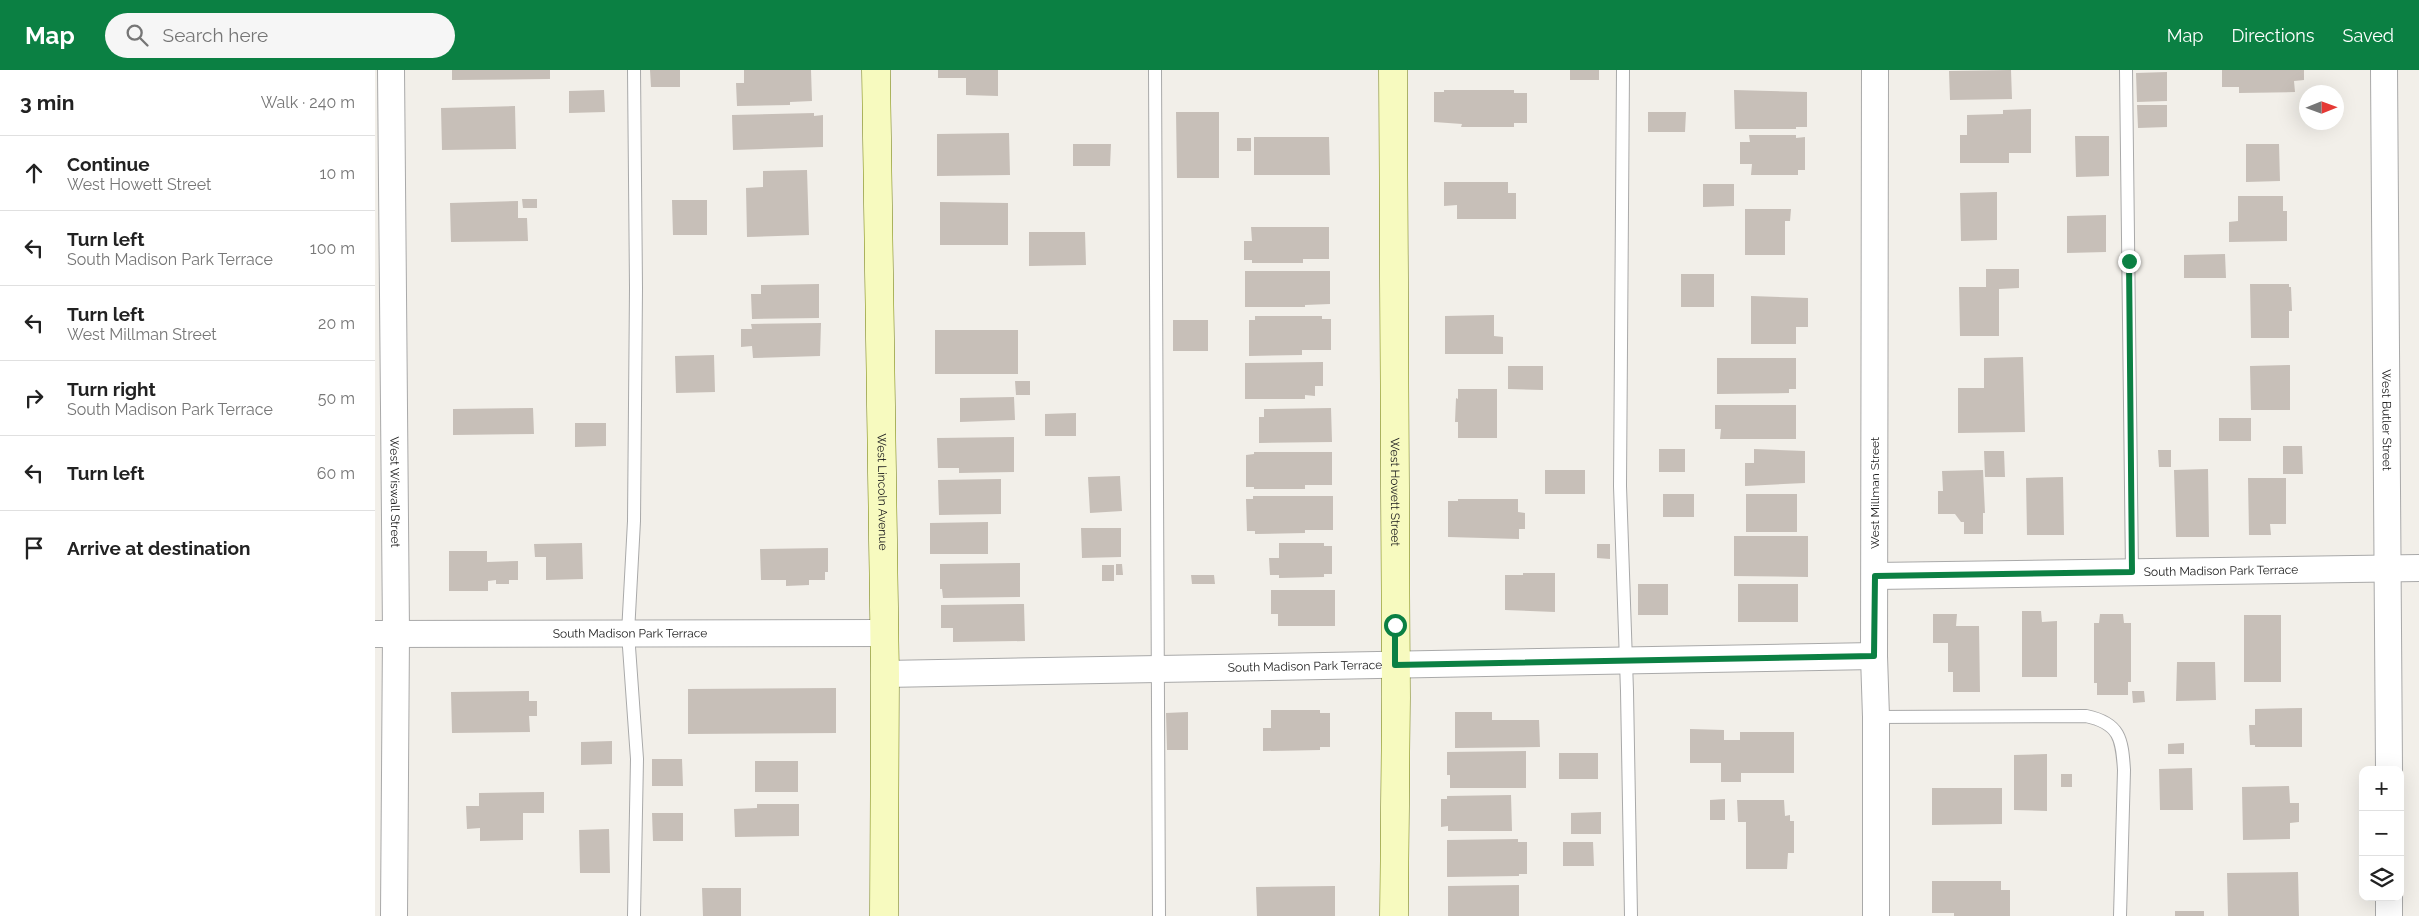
<!DOCTYPE html>
<html lang="en">
<head>
<meta charset="utf-8">
<style>
  body { margin:0; font-family:Raleway,sans-serif; background:#f6f6f6; color:#222 }
  .controls { position:absolute; right:15px; bottom:15px; display:grid; overflow:hidden; border-radius:10px; box-shadow:0 5px 20px #0002 }
  .controls button { width:45px; height:45px; display:grid; place-items:center; padding:0; border:0; border-bottom:1px solid #e0e0e0; background:#fff; color:#222; font:25px sans-serif }
  .compass { position:absolute; left:1924px; top:15px; width:45px; height:45px; border-radius:50%; background:#fff; box-shadow:0 5px 20px #0002; rotate:89deg }
  .stop { position:absolute; width:15px; height:15px; margin:-11px; border:4px solid #0b8043; border-radius:50%; background:#fff }
  .stop.end { background:#0b8043; border-color:#fff; box-shadow:0 1px 5px #0008 }
  .list { margin:0; padding:0; list-style:none }
  h2 { display:flex; justify-content:space-between; align-items:center; height:65px; margin:0; padding:0 20px; font-size:21px }
  h2 small { font-size:16px; font-weight:400; color:#767676 }
  .list li { display:grid; grid-template-columns:32px 1fr auto; gap:15px; align-items:center; box-sizing:border-box; height:75px; padding:0 20px; border-top:1px solid #e0e0e0 }
  .list b { display:block; font-size:19px; white-space:nowrap }
  .list p { margin:0; font-size:16px; white-space:nowrap; color:#767676 }
  .list em { font-size:16px; font-style:normal; color:#767676 }
  .icon { flex:none; width:28px; height:28px; fill:none; stroke:currentColor; stroke-width:2; stroke-linecap:round; stroke-linejoin:round }
  .map { position:relative; flex:none; width:2044px; height:846px; overflow:hidden }
  header { display:flex; align-items:center; gap:30px; box-sizing:border-box; height:70px; padding:0 25px; background:#0b8043; color:#fff }
  header strong { font-size:24px }
  nav { display:flex; gap:28px; margin-inline-start:auto; font-size:18px }
  .search { width:350px; height:45px; background:#f6f6f6; display:flex; align-items:center; gap:12px; box-sizing:border-box; padding:0 18px; border-radius:28px; color:#767676; font-size:19px }
  main { display:flex }
  aside { flex:1; background:#fff }
  .map>svg:first-child { display:block }
  .building { fill:#c7bfb8 }
  .lines { fill:none; stroke-linecap:round; stroke-linejoin:round }
  .service-casing { stroke:#a9a9a9; stroke-width:14 }
  .minor-casing { stroke:#a9a9a9; stroke-width:28 }
  .secondary-casing { stroke:#707d05; stroke-width:29 }
  .service { stroke:#fff; stroke-width:12 }
  .minor { stroke:#fff; stroke-width:26 }
  .secondary { stroke:#f7fabf; stroke-width:28 }
  .route { stroke:#0b8043; stroke-width:6 }
  .labels { text-anchor:middle; stroke-width:5; stroke-linejoin:round; paint-order:stroke }
  .street-label { font-size:12px; fill:#222; stroke:#fff }
</style>
</head>
<body>
<header>
<strong>Map</strong>
<div class="search"><svg class="icon" aria-label="search" viewBox="0 0 24 24"><circle cx="10" cy="10" r="6"/><path d="M15 15l6 6"/></svg>Search here</div>
<nav><a>Map</a><a>Directions</a><a>Saved</a></nav>
</header>
<main>
<aside>
<h2>3 min<small>Walk · 240 m</small></h2>
<ul class="list">
<li><svg class="icon" aria-label="ahead" viewBox="0 0 24 24"><path d="M12 20V5M6 11l6-6 6 6"/></svg><div><b>Continue</b><p>West Howett Street</p></div><em>10 m</em></li>
<li><svg class="icon" aria-label="left" viewBox="0 0 24 24"><path d="M17 20v-9H6M10 6l-5 5 5 5"/></svg><div><b>Turn left</b><p>South Madison Park Terrace</p></div><em>100 m</em></li>
<li><svg class="icon" aria-label="left" viewBox="0 0 24 24"><path d="M17 20v-9H6M10 6l-5 5 5 5"/></svg><div><b>Turn left</b><p>West Millman Street</p></div><em>20 m</em></li>
<li><svg class="icon" aria-label="right" viewBox="0 0 24 24"><path d="M7 20v-9h11M14 6l5 5-5 5"/></svg><div><b>Turn right</b><p>South Madison Park Terrace</p></div><em>50 m</em></li>
<li><svg class="icon" aria-label="left" viewBox="0 0 24 24"><path d="M17 20v-9H6M10 6l-5 5 5 5"/></svg><div><b>Turn left</b></div><em>60 m</em></li>
<li><svg class="icon" aria-label="arrive" viewBox="0 0 24 24"><path d="M6 21V4h12l-3 4 3 4H6"/></svg><div><b>Arrive at destination</b></div></li>
</ul>
</aside>
<div class="map">
<svg width="2044" height="846" viewBox="0 0 2044 846">
  <rect width="100%" height="100%" fill="#f2efe9"/>
  <!-- building -->
  <path class="building" d="M77,0H175V9L77,10Z
    M275,0H305V17H276Z
    M369,0H436L437,31L415,32V35L362,36L361,13H369Z
    M563,0H623V26L591,25V8H563Z
    M1195,0H1224V10H1195Z
    M1636,0L1637,29L1575,30L1574,1Z
    M1847,0H1929V10L1919,11L1920,22L1864,23V17H1847Z
    M1792,2V31L1762,32L1761,3Z
    M229,20L230,42L194,43V21Z
    M1069,20H1139V23H1152V53H1139V57H1086L1087,54L1059,52V22H1069Z
    M1359,20L1432,22V57H1421V59H1360Z
    M1762,35H1792V57L1763,58Z
    M140,36L141,79L67,80L66,38Z
    M1656,39V83H1634V93H1585V65H1592V45L1628,44V40Z
    M801,42H844V108H802Z
    M1273,42H1311L1310,62H1273Z
    M439,43V46L448,45V77L358,80L357,45Z
    M634,63L635,105L562,106V64Z
    M1374,65H1421V68L1430,67V100H1423V105H1376L1377,94H1365V72H1375Z
    M1700,66H1734V106L1701,107Z
    M879,67H954L955,105H879Z
    M862,68H876V81H862Z
    M698,74H736L735,96H698Z
    M1871,74H1904L1905,111L1871,112Z
    M432,100L434,165L372,167L371,118L388,117V101Z
    M1069,112H1133V123H1141V149H1082V135L1069,136Z
    M1328,114H1359V136L1328,137Z
    M1622,122V170L1586,171L1585,123Z
    M1863,126H1908V141H1912V171L1854,172V152L1863,151Z
    M147,129H162V138H148Z
    M297,130H332V165H298Z
    M143,131V148H152L153,171L76,172L75,133Z
    M565,132L633,133V175H565Z
    M1370,139H1416L1415,151H1410V185H1370Z
    M1731,145V182L1692,183V146Z
    M876,157H954V189H928V193H877V190H869V171H877Z
    M654,162H710L711,195L654,196Z
    M1850,184L1851,208H1809V185Z
    M1611,199H1644V218L1624,219V266H1585L1584,217H1611Z
    M870,201H955V234L930,235V237H870Z
    M1306,204H1339V237H1306Z
    M444,214V248L377,249L376,224H386V215Z
    M1875,214H1914V217H1916L1917,241H1914V268H1876Z
    M1376,226L1433,228V257H1421V274H1376Z
    M1119,245V266L1128,267V284H1070V246Z
    M880,246H947V249H956V280H927V285L874,286V250H880Z
    M798,250H833V281H798Z
    M446,253L445,286L378,288L377,276L366,277V259H377L376,254Z
    M560,260H643V304H560Z
    M339,285L340,322L301,323L300,286Z
    M1648,287L1650,362L1583,363V318H1609V288Z
    M1342,288H1421V319H1414V323L1342,324Z
    M948,292V316H940V326L930,325V329H870V293Z
    M1915,295V340H1876L1875,296Z
    M1133,296H1168V320L1133,319Z
    M640,311H655V325H641Z
    M1083,319H1122V368H1083V352H1080L1081,328L1083,329Z
    M639,327L640,350L585,352V328Z
    M1340,335H1421V369H1345L1346,359H1340Z
    M158,338L159,364L78,365V339Z
    M956,338L957,372L884,373V347H889V339Z
    M701,343V366H670V344Z
    M1844,348H1876V371H1844Z
    M200,353H231V376L200,377Z
    M639,367V402L584,403V398H563L562,368Z
    M1908,376H1927L1928,404H1908Z
    M1284,379H1310V402H1284Z
    M1379,379L1430,381V413L1370,416V393H1379Z
    M1783,380H1796V397H1784Z
    M1609,381H1629L1630,407H1610Z
    M879,382H957V415H930V419H879V417H871V385L879,384Z
    M1833,399L1834,467H1801L1799,400Z
    M1170,400H1210V424H1170Z
    M1608,400L1610,443H1608V464H1589V452H1586L1580,444H1563V421H1568L1567,401Z
    M745,406L747,441L715,443L713,407Z
    M1688,407L1689,465H1652L1651,408Z
    M1873,408H1911V454H1895L1896,465H1874Z
    M626,409V444L564,445L563,410Z
    M1288,424H1319V447H1288Z
    M1371,424H1422V462H1371Z
    M878,426H958V460H930V463L880,464V461H872L871,429H878Z
    M1083,429H1143V442L1150,443V459H1144V469L1073,467V431H1083Z
    M613,452V484H555V453Z
    M706,458H746V487L707,488Z
    M1359,466H1433V507L1359,506Z
    M207,473L208,509L171,510V487H160L159,474Z
    M904,473H949V476H957V504H949V507L904,508V505H895L894,488H904Z
    M1222,474H1235V489L1222,488Z
    M453,478V502H450V510H434V515L411,516V510H386L385,479Z
    M74,481H112V492L143,491V510H134V514H121V510L113,511V521H74Z
    M645,493V527L568,528L567,519H565V494Z
    M741,494H747L748,505H741Z
    M727,495H739V511H727Z
    M1148,503H1180V542L1130,540V505H1148Z
    M816,505H839L840,514H817Z
    M1263,514H1293V545H1263Z
    M1363,514H1423V552H1363Z
    M896,520H960V556H903V544H896Z
    M649,534L650,571L578,572V558H566V535Z
    M1647,541H1666L1667,552L1682,551V607H1647Z
    M1558,544H1582L1581,556H1604L1605,622H1578V602H1573V573H1558Z
    M1725,544H1748L1749,553H1756V612H1753V625H1722V613H1719V553H1724Z
    M1869,545H1906V612H1869Z
    M1802,592H1840L1841,630L1801,631Z
    M461,618V663L313,664V619Z
    M154,621V631H162V646H154L155,662L77,663L76,622Z
    M1757,621H1769L1770,632L1758,633Z
    M1927,638V677H1880V675H1875L1874,655H1880V639Z
    M896,640H945V643H955V677H945V680L888,681V658H896Z
    M813,642V680H792L791,643Z
    M1080,642H1117V650H1164L1165,677L1080,678Z
    M1315,659L1349,660V670H1365V662H1419V703H1366V712H1346V693H1315Z
    M237,671V694L206,695V672Z
    M1809,673V684H1793V674Z
    M1151,681V718H1075V705H1072V682Z
    M1184,683H1223V709H1184Z
    M1672,684V741L1639,740V685Z
    M277,689H307L308,716H277Z
    M380,691H423V722H380Z
    M1817,698L1818,740H1785L1784,699Z
    M1686,704H1697V717H1686Z
    M1914,716L1915,733H1924V752L1915,753V769L1868,770L1867,717Z
    M1557,718H1627V754L1557,755Z
    M169,722V743H148V770L105,771V758L92,759L91,736H104V723Z
    M1136,725L1137,761H1073V756L1066,757V729H1072V726Z
    M1350,729V750H1335V730Z
    M1362,730H1409L1410,746L1415,745V751H1419V783H1413L1412,799H1371V752H1363Z
    M382,734H424V766L360,767L359,739L382,738Z
    M1226,742V764H1196V743Z
    M277,743H308V771H278Z
    M234,759L235,803H205L204,760Z
    M1143,769V772H1152V804H1144V806L1072,807V770Z
    M1188,772H1218L1219,796H1188Z
    M1923,802L1924,846H1853L1852,803Z
    M1557,811H1626V820H1635V846H1579V843H1557Z
    M1144,815V846H1073V816Z
    M960,816V846H882L881,817Z
    M327,818H366V846H328Z
    M1800,841H1829V846H1800Z"/>
  <g class="lines">
    <!-- service casing -->
    <g class="service-casing">
      <path id="service" d="M780,0L784,846
        M1248,0L1245,416L1252,621L1256,846
        M1751,0L1757,502
        M1501,647L1711,646C1745,653 1747,669 1749,700L1745,846
        M259,846L262,689L253,563L259,451L261,218L259,0"/>
    </g>
    <!-- minor casing -->
    <g class="minor-casing">
      <g id="minor">
        <path id="s1" d="M16,0L21,563L19,846"/>
        <path d="M1500,0L1499,586L1501,647V846"/>
        <path id="s2" d="M2009,0L2014,700"/>
        <path id="s3" d="M1500,506L2044,498"/>
        <path id="s4" d="M0,564L509,563"/>
        <path id="s5" d="M510,604L1499,586"/>
        <path d="M2014,846V827"/>
      </g>
    </g>
    <!-- secondary casing -->
    <g class="secondary-casing">
      <g id="secondary">
        <path id="s6" d="M501,0L510,604L509,846"/>
        <path id="s7" d="M1018,0L1021,627L1019,846"/>
      </g>
    </g>
    <!-- service -->
    <use href="#service" class="service"/>
    <!-- minor -->
    <use href="#minor" class="minor"/>
    <!-- secondary -->
    <use href="#secondary" class="secondary"/>
  </g>
  <g class="lines">
    <!-- route -->
    <path class="route" d="M1020,555V595L1499,586L1500,506L1757,502L1754,191"/>
  </g>
  <g class="labels">
    <!-- street labels -->
    <g class="street-label">
      <text dy="4" stroke="none"><textPath href="#s2" startOffset="350">West Butler Street</textPath></text>
      <text dy="4" stroke="none"><textPath href="#s1" startOffset="422">West Wiswall Street</textPath></text>
      <text dy="4" stroke="none"><textPath href="#s6" startOffset="422">West Lincoln Avenue</textPath></text>
      <text dy="4" stroke="none"><textPath href="#s7" startOffset="422">West Howett Street</textPath></text>
      <text transform="translate(1500 423) rotate(-90)" y="4">West Millman Street</text>
      <text dy="4" stroke="none"><textPath href="#s3" startOffset="346">South Madison Park Terrace</textPath></text>
      <text dy="4" stroke="none"><textPath href="#s4" startOffset="255">South Madison Park Terrace</textPath></text>
      <text dy="4" stroke="none"><textPath href="#s5" startOffset="420">South Madison Park Terrace</textPath></text>
    </g>
  </g>
</svg>
<div class="controls">
<button>+</button>
<button>−</button>
<button><svg class="icon" aria-label="layers" viewBox="0 0 24 24"><path d="M12 4l9 5-9 5-9-5zM3 14l9 5 9-5"/></svg></button>
</div>
<svg class="compass" viewBox="-18 -18 36 36"><path d="M0-13l5 13h-10z" fill="#e53935"/><path d="M0 13l5-13h-10z" fill="#767676"/></svg>
<div class="stop" style="left:1020px;top:555px"></div>
<div class="stop end" style="left:1754px;top:191px"></div>
</div>
</main>
</body>
</html>
